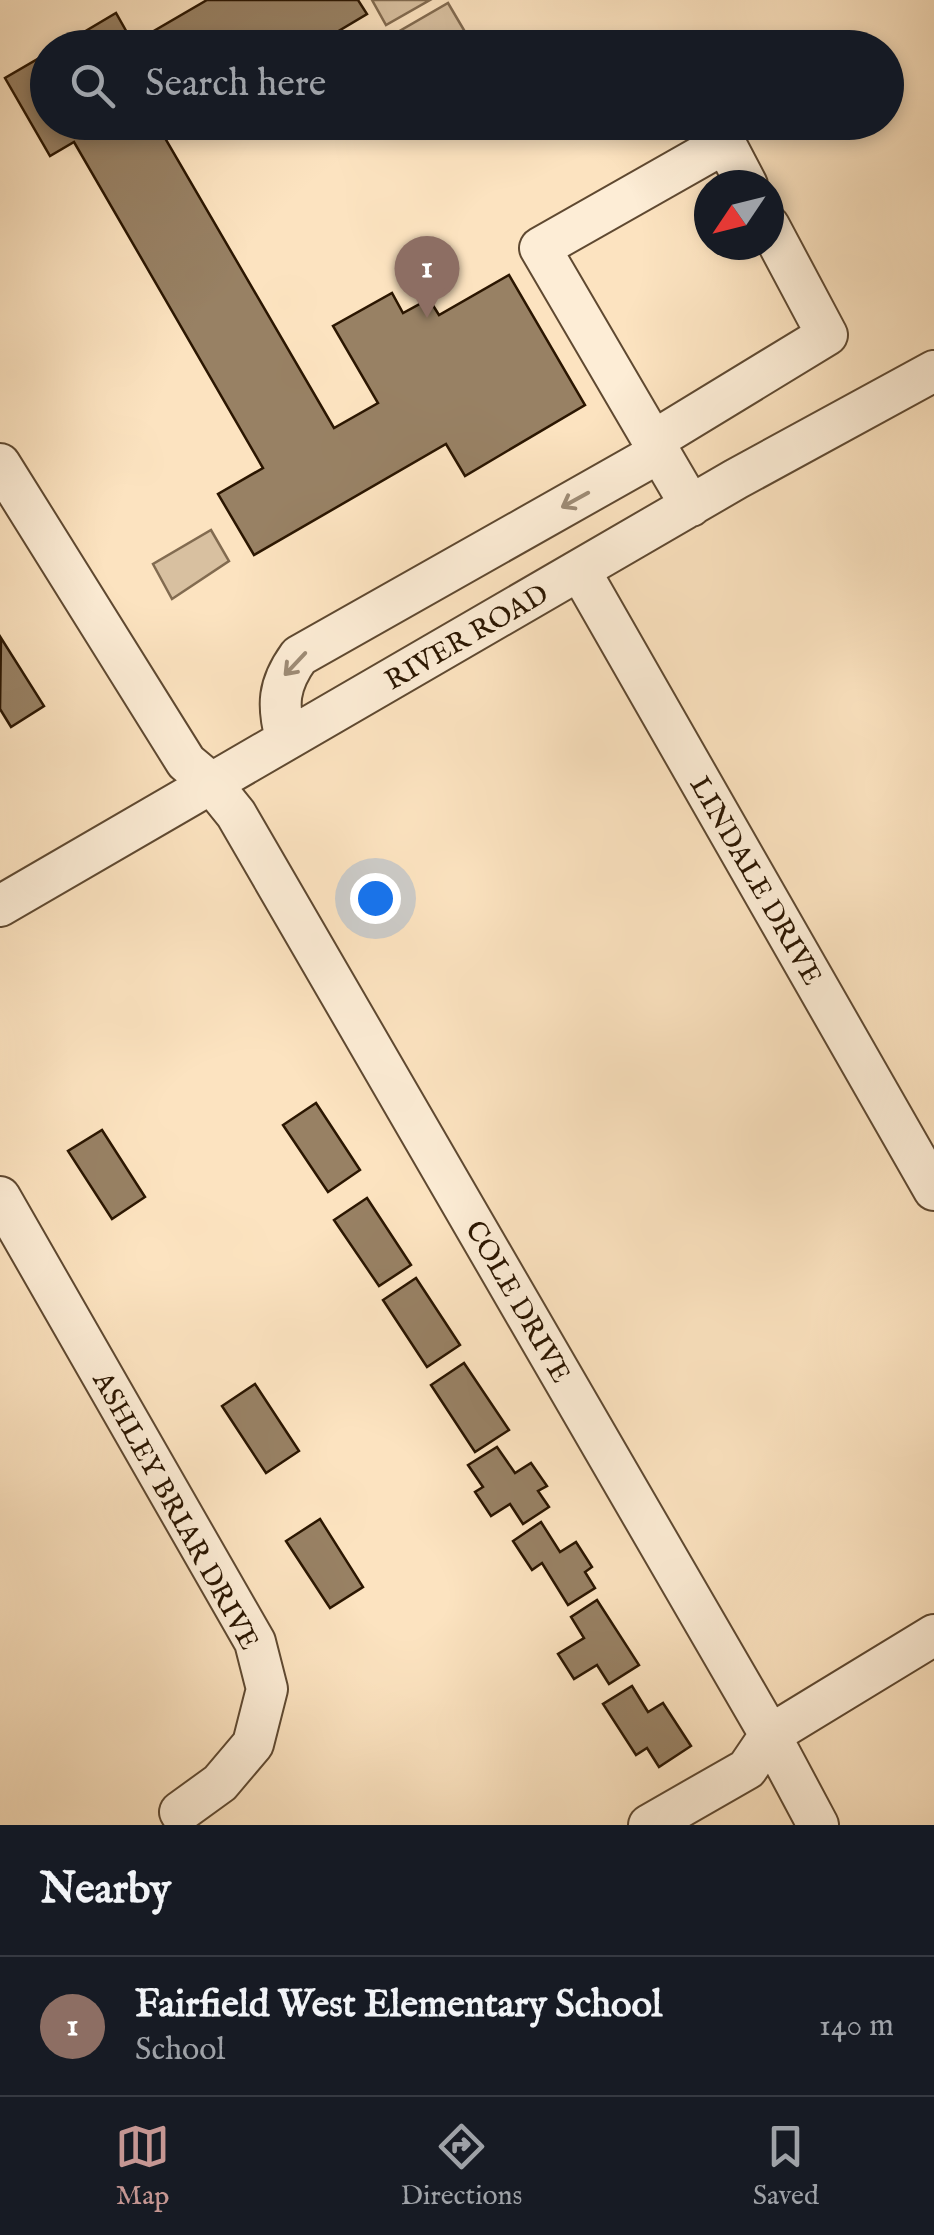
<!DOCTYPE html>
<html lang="en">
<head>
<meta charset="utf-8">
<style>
  body { margin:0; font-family:"IM FELL English",serif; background:#242831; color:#f1f3f6 }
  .compass { position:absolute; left:694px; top:170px; width:90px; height:90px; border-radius:50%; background:#171b24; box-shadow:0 5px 15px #0003; rotate:235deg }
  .you { position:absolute; left:375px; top:898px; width:35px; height:35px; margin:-25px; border:8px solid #fff; border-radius:50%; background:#1a73e8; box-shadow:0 0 0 15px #1a73e833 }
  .badge { display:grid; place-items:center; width:65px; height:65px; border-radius:50%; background:#c59692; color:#fff; font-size:32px; font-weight:700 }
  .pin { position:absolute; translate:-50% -82px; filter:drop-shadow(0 2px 5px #0008) }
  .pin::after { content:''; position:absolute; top:52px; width:35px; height:30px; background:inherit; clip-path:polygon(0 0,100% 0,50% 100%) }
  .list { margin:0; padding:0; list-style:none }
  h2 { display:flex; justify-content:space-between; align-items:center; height:130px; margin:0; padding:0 40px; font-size:42px }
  h2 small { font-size:32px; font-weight:400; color:#9ea1a6 }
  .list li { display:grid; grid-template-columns:65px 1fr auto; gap:30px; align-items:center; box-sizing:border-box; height:140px; padding:0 40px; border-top:2px solid #363941 }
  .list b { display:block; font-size:38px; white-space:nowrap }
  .list p { margin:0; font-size:32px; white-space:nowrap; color:#9ea1a6 }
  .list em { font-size:32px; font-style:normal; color:#9ea1a6 }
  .icon { flex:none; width:55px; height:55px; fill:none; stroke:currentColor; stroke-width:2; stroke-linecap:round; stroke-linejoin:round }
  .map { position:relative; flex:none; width:934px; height:1825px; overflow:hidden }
  .search { position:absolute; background:#171b24; box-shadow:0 5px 15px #0003; left:30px; right:30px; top:30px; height:110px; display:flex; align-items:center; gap:25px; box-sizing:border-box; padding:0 35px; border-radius:55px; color:#9ea1a6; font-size:38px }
  .sheet { height:270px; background:#171b24 }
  nav { display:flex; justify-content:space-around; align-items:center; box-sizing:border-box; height:140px; border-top:2px solid #363941; background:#171b24; font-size:28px; color:#9ea1a6 }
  nav a { display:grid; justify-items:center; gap:5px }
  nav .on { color:#c59692 }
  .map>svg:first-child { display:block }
  .green { fill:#d8c0a0; stroke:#826b50; stroke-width:2.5 }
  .building { fill:#988164; stroke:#2b1601; stroke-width:2.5 }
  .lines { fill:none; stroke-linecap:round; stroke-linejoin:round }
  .minor-casing { stroke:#5f4931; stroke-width:44 }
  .minor { stroke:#fdedd6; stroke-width:40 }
  .oneway { stroke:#9e8c76 }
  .labels { text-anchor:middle; stroke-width:8; stroke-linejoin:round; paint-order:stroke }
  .street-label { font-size:28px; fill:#2b1601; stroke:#fdedd6 }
</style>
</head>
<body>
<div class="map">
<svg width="934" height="1825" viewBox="0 0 934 1825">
  <rect width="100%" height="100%" fill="#fce3c0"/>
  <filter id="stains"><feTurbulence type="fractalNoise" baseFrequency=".002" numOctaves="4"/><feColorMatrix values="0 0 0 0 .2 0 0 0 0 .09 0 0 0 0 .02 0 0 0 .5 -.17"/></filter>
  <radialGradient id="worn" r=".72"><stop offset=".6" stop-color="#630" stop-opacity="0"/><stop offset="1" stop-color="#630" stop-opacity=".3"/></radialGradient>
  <!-- green -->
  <path class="green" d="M372,0H430L386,25Z
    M448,3L474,47H398L391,36Z
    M211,530L229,561L172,599L153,564Z"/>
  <!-- building -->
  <path class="building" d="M207,0H358L367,14L310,48H57L116,13L133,43Z
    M48,53V122H180L162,133L334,428L378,403L333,326L392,293L403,313L429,299L439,315L509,275L585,405L465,476L446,444L254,555L218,494L263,468L74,142L50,156L5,78Z
    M1,638L44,706L11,727L0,709Z
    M316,1103L360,1170L328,1192L283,1125Z
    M102,1130L145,1197L112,1219L68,1151Z
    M367,1198L411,1265L379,1286L334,1220Z
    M416,1278L460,1345L427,1367L383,1300Z
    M464,1363L509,1430L475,1452L431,1385Z
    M255,1384L299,1451L266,1473L222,1406Z
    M497,1447L515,1473L531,1463L547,1486L538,1491L549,1507L523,1524L510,1504L491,1516L475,1492L483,1487L468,1465Z
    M320,1519L363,1587L330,1608L286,1541Z
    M541,1522L560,1552L576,1542L592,1567L585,1572L595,1588L568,1605L542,1563L532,1570L513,1541Z
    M597,1600L639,1665L609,1684L597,1665L574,1679L558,1654L584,1638L571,1617Z
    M632,1686L648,1712L663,1703L691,1746L659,1767L647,1748L636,1755L603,1704Z"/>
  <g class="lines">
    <!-- minor casing -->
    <g class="minor-casing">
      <path id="minor" d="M653,441L827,335L769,226
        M0,464L186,762L211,783L236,814L770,1735L818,1825
        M691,506L540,248L725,143L747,185
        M580,571L934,1190
        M286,739C277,705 278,685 299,656L660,452
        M0,906L736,479L934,371
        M0,1197L255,1642L267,1689L253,1744L220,1783L180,1812
        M649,1825L747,1769L770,1735L934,1635"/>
    </g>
    <!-- minor -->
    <use href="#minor" class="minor"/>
  </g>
  <!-- one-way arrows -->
  <defs><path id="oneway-shaft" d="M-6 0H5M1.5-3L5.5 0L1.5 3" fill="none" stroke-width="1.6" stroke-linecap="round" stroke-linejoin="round" transform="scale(2.5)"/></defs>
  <g class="oneway">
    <use href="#oneway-shaft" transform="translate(575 500) rotate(151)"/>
    <use href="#oneway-shaft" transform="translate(295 664) rotate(133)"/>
  </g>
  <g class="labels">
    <!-- street labels -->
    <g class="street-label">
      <text transform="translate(466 636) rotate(-30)" y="10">RIVER ROAD</text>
      <text transform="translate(757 880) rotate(60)" y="10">LINDALE DRIVE</text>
      <text transform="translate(519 1301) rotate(60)" y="10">COLE DRIVE</text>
      <text transform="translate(177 1510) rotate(61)" y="10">ASHLEY BRIAR DRIVE</text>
    </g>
  </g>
  <rect width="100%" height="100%" filter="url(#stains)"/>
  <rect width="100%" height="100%" fill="url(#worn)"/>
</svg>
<svg class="compass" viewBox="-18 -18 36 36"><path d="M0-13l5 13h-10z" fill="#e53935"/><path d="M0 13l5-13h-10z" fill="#9ea1a6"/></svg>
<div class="you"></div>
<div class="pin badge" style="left:427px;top:318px;background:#8d6e63">1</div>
<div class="search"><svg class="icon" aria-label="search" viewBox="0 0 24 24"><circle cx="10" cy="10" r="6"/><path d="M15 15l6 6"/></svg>Search here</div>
</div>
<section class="sheet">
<h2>Nearby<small></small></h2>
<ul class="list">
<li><span class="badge" style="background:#8d6e63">1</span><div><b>Fairfield West Elementary School</b><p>School</p></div><em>140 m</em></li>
</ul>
</section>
<nav>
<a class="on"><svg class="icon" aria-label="map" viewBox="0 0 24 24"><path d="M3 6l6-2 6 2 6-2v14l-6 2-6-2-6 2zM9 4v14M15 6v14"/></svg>Map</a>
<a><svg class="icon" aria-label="directions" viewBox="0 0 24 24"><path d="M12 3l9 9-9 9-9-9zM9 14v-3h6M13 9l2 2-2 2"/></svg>Directions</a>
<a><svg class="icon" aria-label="saved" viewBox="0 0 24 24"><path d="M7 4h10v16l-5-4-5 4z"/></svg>Saved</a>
</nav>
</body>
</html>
